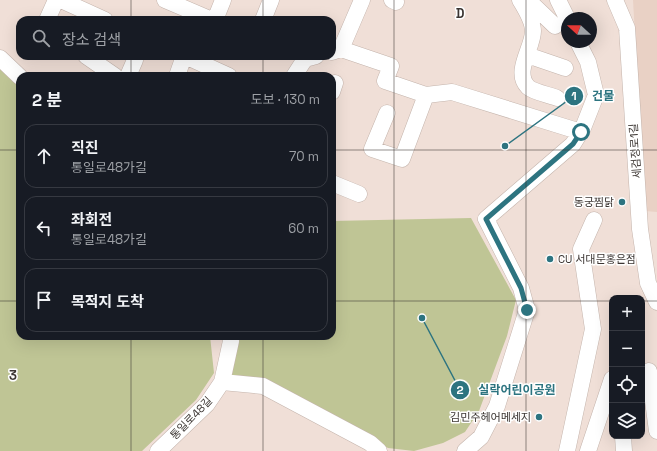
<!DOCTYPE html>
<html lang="ko">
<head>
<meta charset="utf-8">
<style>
  body { margin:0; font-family:"Space Grotesk","Noto Sans KR",sans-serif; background:#20242c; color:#f1f3f6 }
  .controls { position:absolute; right:12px; bottom:12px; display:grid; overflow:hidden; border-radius:8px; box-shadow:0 4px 16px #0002 }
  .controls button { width:36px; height:36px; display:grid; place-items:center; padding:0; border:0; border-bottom:1px solid #363941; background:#171b24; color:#f1f3f6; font:20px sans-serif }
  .compass { position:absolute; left:561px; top:12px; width:36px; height:36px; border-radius:50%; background:#171b24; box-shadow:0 4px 16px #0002; rotate:291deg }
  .stop { position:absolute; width:12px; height:12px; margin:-9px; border:3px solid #2d7480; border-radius:50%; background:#fff }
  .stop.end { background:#2d7480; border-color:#fff; box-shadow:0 1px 4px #0008 }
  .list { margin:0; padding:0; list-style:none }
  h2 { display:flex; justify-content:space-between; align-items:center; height:52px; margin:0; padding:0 16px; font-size:17px }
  h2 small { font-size:13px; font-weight:400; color:#9ea1a6 }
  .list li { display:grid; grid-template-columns:26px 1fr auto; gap:12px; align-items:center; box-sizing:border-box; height:64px; margin:0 8px 8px; padding:0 8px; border:1px solid #363941; border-radius:12px }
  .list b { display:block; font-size:15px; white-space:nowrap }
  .list p { margin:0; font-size:13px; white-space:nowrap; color:#9ea1a6 }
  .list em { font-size:13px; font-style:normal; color:#9ea1a6 }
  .icon { flex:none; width:22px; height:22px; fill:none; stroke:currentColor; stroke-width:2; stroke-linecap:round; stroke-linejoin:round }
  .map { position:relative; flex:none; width:657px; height:451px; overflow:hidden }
  .search { position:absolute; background:#171b24; box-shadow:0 4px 16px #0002; left:16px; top:16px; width:320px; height:44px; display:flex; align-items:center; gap:10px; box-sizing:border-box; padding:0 14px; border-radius:12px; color:#9ea1a6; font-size:15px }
  .panel { position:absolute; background:#171b24; box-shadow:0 4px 16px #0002; left:16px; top:72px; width:320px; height:268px; border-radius:12px }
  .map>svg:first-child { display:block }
  .built { fill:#e9d1c5 }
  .green { fill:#bfc595 }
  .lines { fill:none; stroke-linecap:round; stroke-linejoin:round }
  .minor-casing { stroke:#c4b4ac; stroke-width:17 }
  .minor { stroke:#fff; stroke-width:16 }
  .route { stroke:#2d7480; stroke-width:5 }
  .grid { fill:none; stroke:#3b3532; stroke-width:1; stroke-opacity:0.55 }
  .poi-dot { fill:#2d7480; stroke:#fff; stroke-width:1.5 }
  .labels { text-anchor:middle; stroke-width:3; stroke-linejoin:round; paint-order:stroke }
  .street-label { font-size:11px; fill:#3b3532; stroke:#fff }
  .poi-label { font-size:11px; fill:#3b3532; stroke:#fff; text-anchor:end }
  .grid-label { font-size:13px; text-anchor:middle; font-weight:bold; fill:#3b3532; stroke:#fff; stroke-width:3; stroke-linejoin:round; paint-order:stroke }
  .leader { fill:none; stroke:#2d7480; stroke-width:1.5 }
  .callout-dot { fill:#2d7480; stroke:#fff; stroke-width:1.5 }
  .mark-label { font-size:12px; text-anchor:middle; font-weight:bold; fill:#fff }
  .callout-label { font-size:12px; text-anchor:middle; font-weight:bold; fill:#2d7480; stroke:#fff; stroke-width:3; stroke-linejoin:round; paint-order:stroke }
</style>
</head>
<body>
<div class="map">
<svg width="657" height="451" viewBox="0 0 657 451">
  <rect width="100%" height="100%" fill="#f0dfd7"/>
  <!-- built -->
  <path class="built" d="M633,0H657V212L645,211Z"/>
  <!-- green -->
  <path class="green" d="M0,66L20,85V336H210L214,373L196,400L142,451H0Z
    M471,218L516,300L507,336L479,411L465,432L443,443L414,451L388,448L330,415L231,381L237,345L235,336H332V221Z"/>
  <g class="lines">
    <!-- minor casing -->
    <g class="minor-casing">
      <path id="minor" d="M61,0L105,20
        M165,0L212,20
        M392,0L396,2
        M520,0C525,8 533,22 533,31C533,48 513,72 528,87C533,92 550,95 557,98
        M523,0L532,4L555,26
        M558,0L567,18
        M615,0L627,28L640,229L648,283L657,302
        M47,20L56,0
        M215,20L223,0
        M263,20L271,0
        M341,49L391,66L385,81L426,95L402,159L372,149L387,113
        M332,52L341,49L362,0
        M527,55L565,68
        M86,56L115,76
        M185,56L229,76
        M0,58L20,77
        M128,76L135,60
        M177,76L184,56
        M294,76L305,59L316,56
        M332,92L335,83
        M426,95L452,92L581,132
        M332,183L359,194
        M649,371L657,431
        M222,382L263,386L370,443L379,451
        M623,436L624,451
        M158,451L207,404L222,382L231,341L230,336
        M465,451L481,437L497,406L527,310L521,288L486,219L573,144L583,128L596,95L588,62L578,42
        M567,451L593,329L581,249L594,220
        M588,451L612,379"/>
    </g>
    <!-- minor -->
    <use href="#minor" class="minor"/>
  </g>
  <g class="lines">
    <!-- route -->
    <path class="route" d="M527,310L521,288L486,219L573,144L581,132"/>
  </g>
  <!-- grid -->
  <path class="grid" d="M131,0V20M263,0V20M394,0V451M526,0V451M131,56V76M263,56V76M0,150H20M332,150H657M0,301H20M332,301H612M642,301H657M131,336V451M263,336V451"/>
  <!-- markers -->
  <g class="poi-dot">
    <circle cx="622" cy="202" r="4"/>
    <circle cx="550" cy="259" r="4"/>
    <circle cx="539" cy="417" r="4"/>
  </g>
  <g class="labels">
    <!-- street labels -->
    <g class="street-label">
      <text transform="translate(635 151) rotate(-94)" y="4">세검정로1길</text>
      <text transform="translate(191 418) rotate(-46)" y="4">통일로48길</text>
    </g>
    <!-- poi labels -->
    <g class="poi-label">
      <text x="614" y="206">동궁찜닭</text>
      <text x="558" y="263" text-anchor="start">CU 서대문홍은점</text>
      <text x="531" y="421">김민주헤어메세지</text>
    </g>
  </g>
  <g class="grid-label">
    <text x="460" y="18">D</text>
    <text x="13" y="380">3</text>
  </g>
  <!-- callouts -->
  <path class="leader" d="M505 146L574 96M422 318L460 390"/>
  <g class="callout-dot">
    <circle cx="505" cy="146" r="4"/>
    <circle cx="422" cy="318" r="4"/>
    <circle cx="574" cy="96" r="10"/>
    <circle cx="460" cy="390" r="10"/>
  </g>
  <g class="mark-label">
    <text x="574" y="100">1</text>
    <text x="460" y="394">2</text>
  </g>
  <g class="callout-label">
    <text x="603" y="100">건물</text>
    <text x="517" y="394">실락어린이공원</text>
  </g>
</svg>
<div class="controls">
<button>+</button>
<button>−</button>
<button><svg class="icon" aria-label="locate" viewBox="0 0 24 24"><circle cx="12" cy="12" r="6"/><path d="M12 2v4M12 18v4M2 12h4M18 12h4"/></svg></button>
<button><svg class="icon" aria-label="layers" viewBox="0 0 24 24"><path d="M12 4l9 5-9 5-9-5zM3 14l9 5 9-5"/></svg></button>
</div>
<svg class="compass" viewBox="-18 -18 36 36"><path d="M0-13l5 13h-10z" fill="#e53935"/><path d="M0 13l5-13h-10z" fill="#9ea1a6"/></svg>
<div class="stop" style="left:581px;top:132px"></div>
<div class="stop end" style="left:527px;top:310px"></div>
<div class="search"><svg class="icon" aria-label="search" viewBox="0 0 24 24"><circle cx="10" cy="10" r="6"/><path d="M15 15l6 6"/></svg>장소 검색</div>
<section class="panel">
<h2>2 분<small>도보 · 130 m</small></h2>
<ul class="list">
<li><svg class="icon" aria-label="ahead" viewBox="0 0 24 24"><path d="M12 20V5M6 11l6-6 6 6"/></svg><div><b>직진</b><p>통일로48가길</p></div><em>70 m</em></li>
<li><svg class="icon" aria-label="left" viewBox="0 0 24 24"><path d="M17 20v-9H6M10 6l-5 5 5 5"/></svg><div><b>좌회전</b><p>통일로48가길</p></div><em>60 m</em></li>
<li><svg class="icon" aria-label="arrive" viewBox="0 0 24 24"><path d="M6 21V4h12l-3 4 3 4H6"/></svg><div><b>목적지 도착</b></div></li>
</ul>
</section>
</div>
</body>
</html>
